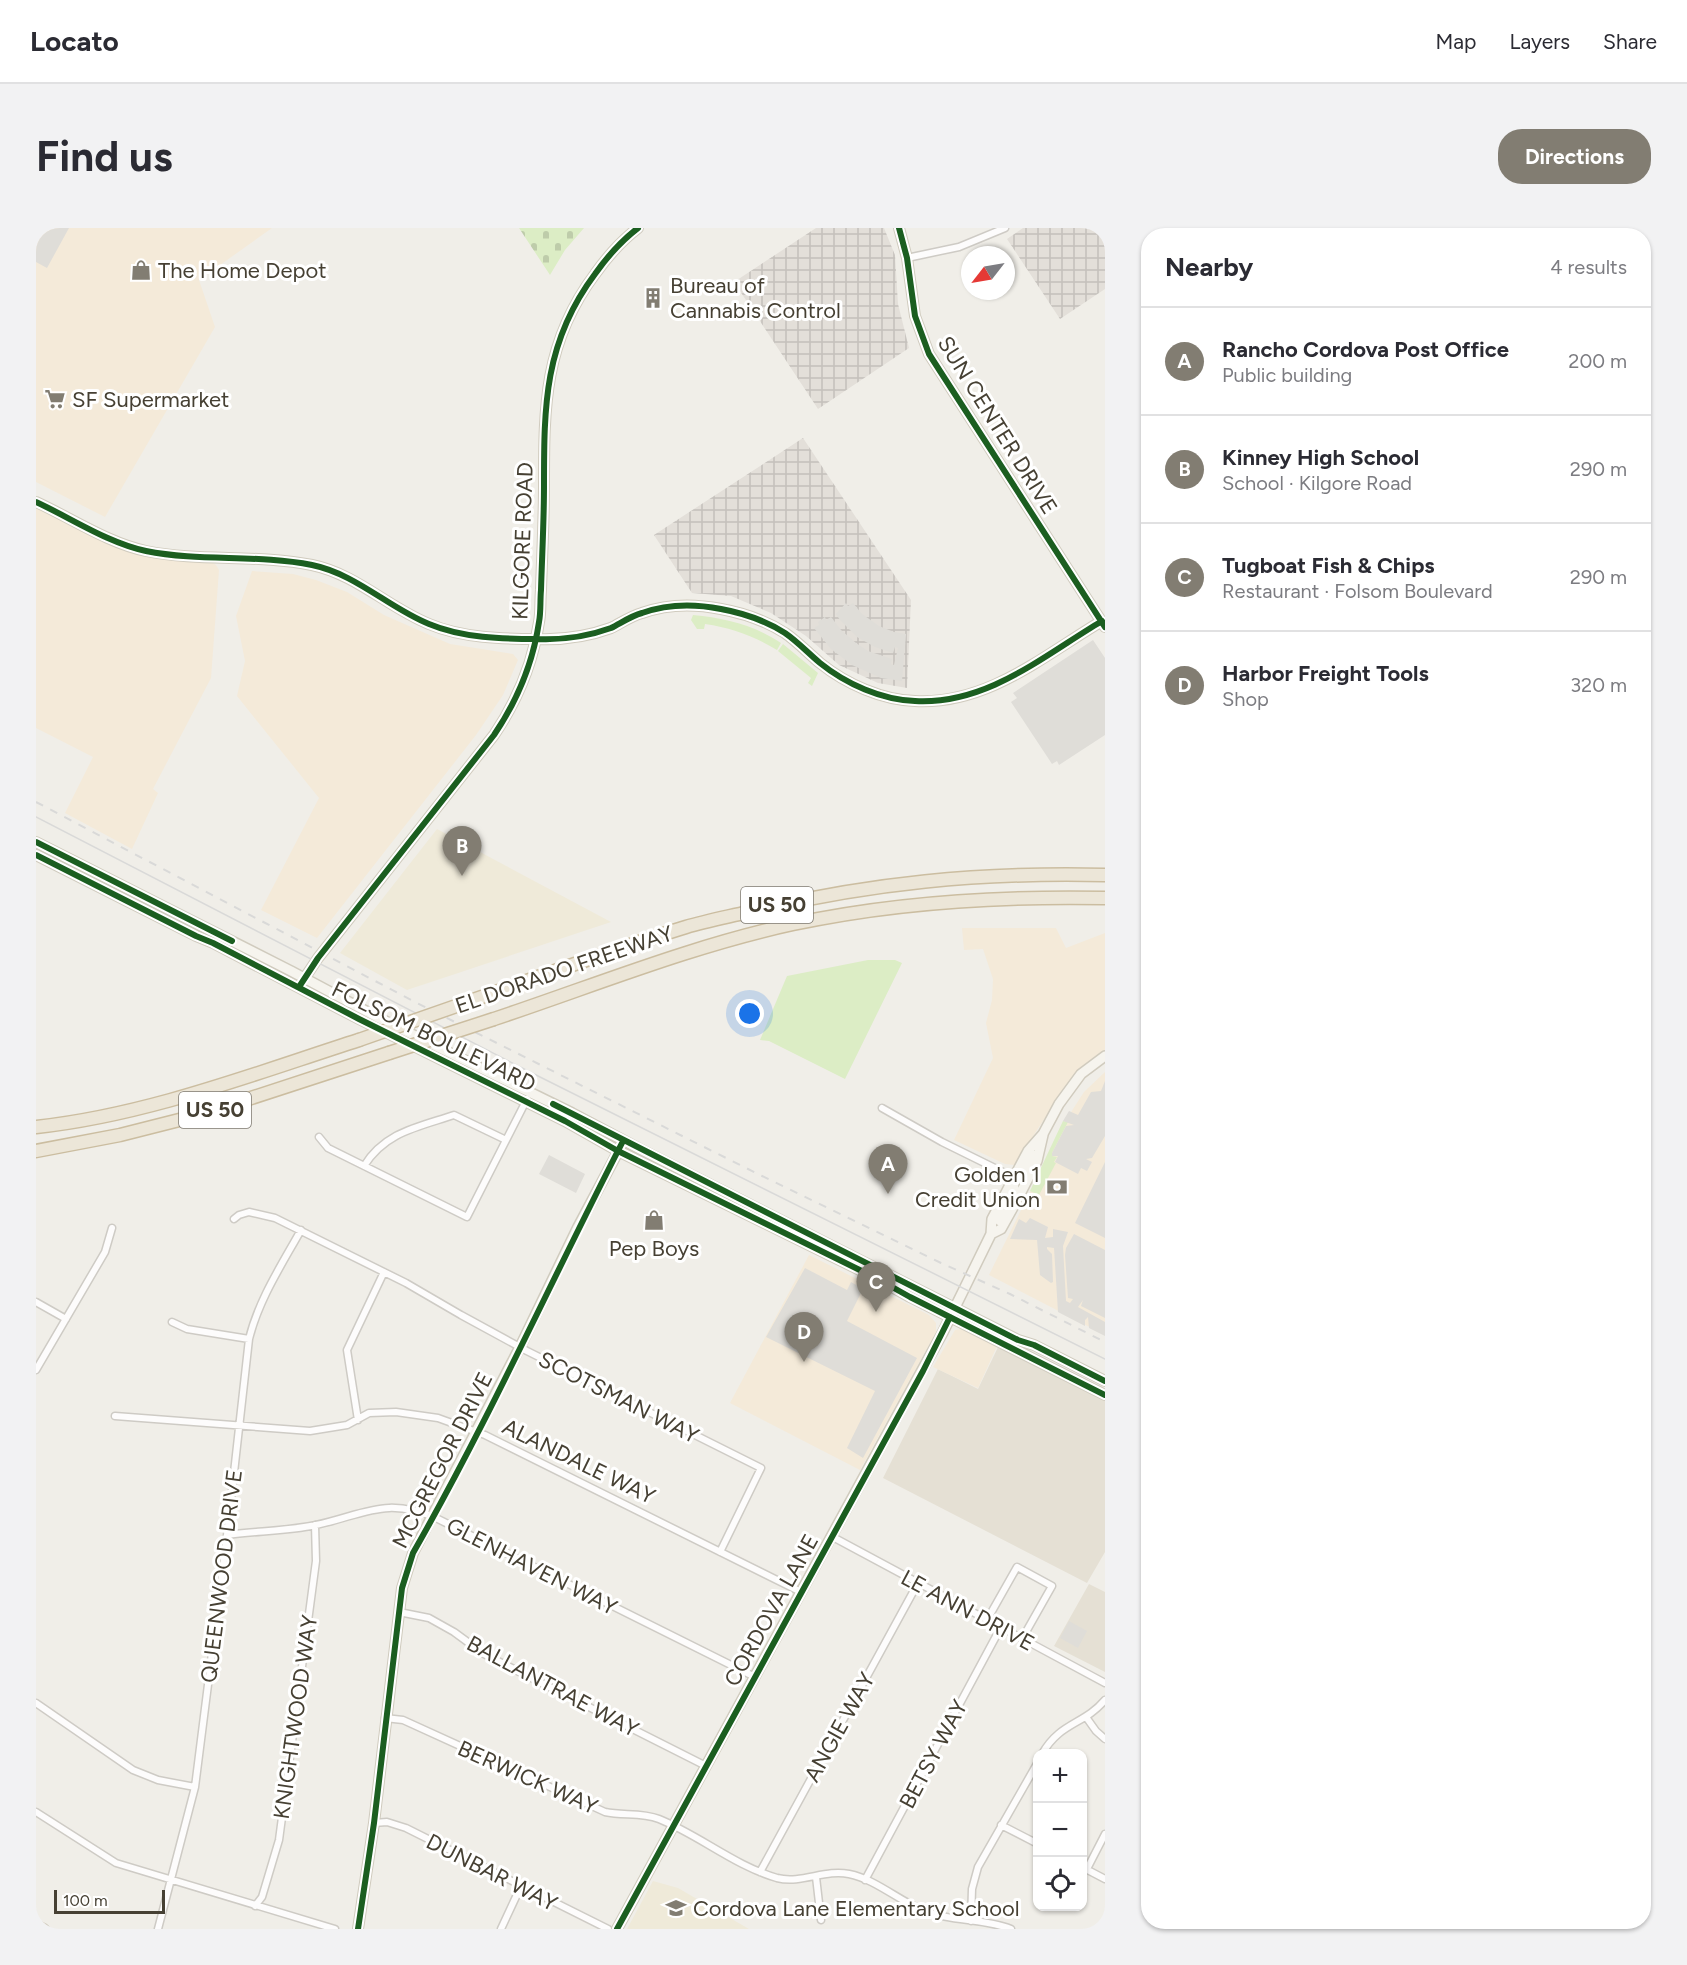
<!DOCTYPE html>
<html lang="en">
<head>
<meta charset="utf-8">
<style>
  body { margin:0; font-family:Figtree,sans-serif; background:#f2f2f3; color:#2b2b33 }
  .controls { position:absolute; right:18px; bottom:18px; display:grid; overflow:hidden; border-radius:12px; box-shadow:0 2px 4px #0004 }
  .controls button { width:54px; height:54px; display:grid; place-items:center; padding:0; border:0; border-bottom:2px solid #e1e1e2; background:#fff; color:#2b2b33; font:30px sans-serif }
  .compass { position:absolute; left:925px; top:18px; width:54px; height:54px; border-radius:50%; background:#fff; box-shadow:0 2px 4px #0004; rotate:239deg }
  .scale { position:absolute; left:18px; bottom:15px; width:111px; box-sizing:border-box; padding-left:6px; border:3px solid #464033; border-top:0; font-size:16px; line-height:21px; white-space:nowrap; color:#464033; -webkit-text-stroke:4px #fff; paint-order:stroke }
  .you { position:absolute; left:714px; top:786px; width:21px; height:21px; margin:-15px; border:4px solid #fff; border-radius:50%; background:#1a73e8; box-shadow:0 0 0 9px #1a73e833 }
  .badge { display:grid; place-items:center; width:39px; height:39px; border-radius:50%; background:#827d72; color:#fff; font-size:20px; font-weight:700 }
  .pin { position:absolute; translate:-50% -50px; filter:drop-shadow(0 2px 3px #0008) }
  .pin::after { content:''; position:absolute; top:32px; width:21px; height:18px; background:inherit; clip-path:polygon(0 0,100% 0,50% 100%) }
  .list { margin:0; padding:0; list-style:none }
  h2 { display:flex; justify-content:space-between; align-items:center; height:78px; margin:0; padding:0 24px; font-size:26px }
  h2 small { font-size:20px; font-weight:400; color:#7c7c81 }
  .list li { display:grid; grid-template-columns:39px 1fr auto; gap:18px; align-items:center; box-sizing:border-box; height:108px; padding:0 24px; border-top:2px solid #e1e1e2 }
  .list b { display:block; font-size:22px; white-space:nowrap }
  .list p { margin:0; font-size:20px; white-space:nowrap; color:#7c7c81 }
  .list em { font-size:20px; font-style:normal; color:#7c7c81 }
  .icon { flex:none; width:33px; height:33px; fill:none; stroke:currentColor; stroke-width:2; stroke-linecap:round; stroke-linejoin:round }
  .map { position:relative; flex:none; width:1069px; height:1701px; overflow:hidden; border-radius:24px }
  header { display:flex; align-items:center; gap:36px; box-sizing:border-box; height:84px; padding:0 30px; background:#fff; border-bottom:2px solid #e1e1e2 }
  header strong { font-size:28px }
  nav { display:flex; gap:33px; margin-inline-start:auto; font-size:21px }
  .intro { display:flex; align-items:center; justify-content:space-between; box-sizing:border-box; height:144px; padding:0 36px }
  h1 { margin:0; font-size:42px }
  .button { padding:15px 27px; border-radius:24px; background:#827d72; color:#fff; font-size:21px; font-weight:700 }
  main { display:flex; gap:36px; padding:0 36px }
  aside { flex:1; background:#fff; border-radius:24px; box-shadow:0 2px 4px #0004 }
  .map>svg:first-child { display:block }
  .residential { fill:#e5e0d4 }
  .commercial { fill:#f4ead9 }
  .industrial { fill:url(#industrial-grid) }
  .education { fill:#efead9 }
  .grass { fill:#dcedc5 }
  .cemetery { fill:url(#cemetery-stones) }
  .parking { fill:#dfddd8 }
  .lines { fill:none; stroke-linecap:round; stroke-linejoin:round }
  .street-casing { stroke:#cecbc5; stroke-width:9 }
  .secondary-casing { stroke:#d0cbbe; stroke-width:12 }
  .highway-casing { stroke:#cbbda0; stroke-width:15 }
  .street { stroke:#fdfcfc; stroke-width:6 }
  .secondary { stroke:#f6f4ee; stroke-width:9 }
  .highway { stroke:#ece6d8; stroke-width:12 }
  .tram { stroke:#d9d9d8; stroke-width:1.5 }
  .rail { stroke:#d9d9d8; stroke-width:2; stroke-dasharray:8 8; stroke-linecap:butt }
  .highway-bridge-casing { stroke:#cbbda0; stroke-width:15; stroke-linecap:butt }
  .highway-bridge { stroke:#ece6d8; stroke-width:12 }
  .cycleway-casing { stroke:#fff; stroke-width:10 }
  .cycleway { stroke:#1b5e20; stroke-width:6 }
  .labels { text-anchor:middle; stroke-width:6; stroke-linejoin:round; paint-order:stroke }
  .shield { fill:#fff; stroke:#7e7970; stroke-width:1.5 }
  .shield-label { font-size:21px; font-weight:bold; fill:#464033 }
  .poi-label { font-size:22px; fill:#464033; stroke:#fff; text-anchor:start }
  .street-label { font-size:22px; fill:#464033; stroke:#fff }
</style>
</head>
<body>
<header>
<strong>Locato</strong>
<nav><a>Map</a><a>Layers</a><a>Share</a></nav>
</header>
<div class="intro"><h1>Find us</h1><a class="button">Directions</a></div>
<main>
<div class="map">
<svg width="1069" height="1701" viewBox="0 0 1069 1701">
  <defs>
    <pattern id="industrial-grid" width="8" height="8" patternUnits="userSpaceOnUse" patternTransform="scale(1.5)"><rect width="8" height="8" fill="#e3dfd9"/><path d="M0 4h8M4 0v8" fill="none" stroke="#c4c0bb"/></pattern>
    <pattern id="cemetery-stones" width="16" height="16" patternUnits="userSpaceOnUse" patternTransform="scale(1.5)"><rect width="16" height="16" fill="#dcedc5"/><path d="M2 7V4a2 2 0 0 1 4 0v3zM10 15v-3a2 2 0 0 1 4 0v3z" fill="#beccaa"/></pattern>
  </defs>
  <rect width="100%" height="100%" fill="#f0eee8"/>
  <!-- residential -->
  <path class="residential" d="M963,1117L1069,1172V1324L1051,1355L847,1250L902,1141L942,1161Z
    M1053,1356L1069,1364V1444L1018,1418Z"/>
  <!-- commercial -->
  <path class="commercial" d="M0,0H236L163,52L179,99L69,289L0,254Z
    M0,277L62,309L174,333L180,337L183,342L175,450L117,561L122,565L96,621L29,585L57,529L0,500Z
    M216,343L257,346L280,352L311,364L348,387L414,416L477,426L482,432L467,467L440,507L281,710L225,682L283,570L201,468L209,433L200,388Z
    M926,700H1020L1030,720L1069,705V822L1038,846L978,937L969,936L918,912L957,830L950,795L956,772L957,751L947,721L928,722Z
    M1069,844V1107L953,1047L1028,895L1048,864Z
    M773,1027L893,1087L900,1095V1104L824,1242L694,1175Z
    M926,1101L962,1116L942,1160L897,1139L919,1102Z"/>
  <!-- industrial -->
  <path class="industrial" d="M780,0H848L859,27L862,76L873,120L782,181L698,54Z
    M987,0H1069V61L1024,91L971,11Z
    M767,210L875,372L871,460L842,455L803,437L770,408L735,385L695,368L656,365L618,307Z"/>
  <!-- education -->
  <path class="education" d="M401,601L575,694L371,762L304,725Z
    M617,1653L642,1660L713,1701H591Z"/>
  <!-- grass -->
  <path class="grass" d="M657,387C689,390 718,397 745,415L741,422C718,408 696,400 669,396L668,401H661L655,392Z
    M747,416L782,445L776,458L772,455L775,450L742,423Z
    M832,732H859L866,735L809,851L733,813L724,812L751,748Z
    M1027,893L1032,894L1016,925V928L1021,929L1018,934L1020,935L1003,967L994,963Z"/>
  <!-- cemetery -->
  <path class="cemetery" d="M483,0H548L529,22L514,47Z"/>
  <!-- parking -->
  <path class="parking" d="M0,0H33L11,40L0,34Z
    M810,375L812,378L817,375L826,386L843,398L858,404L870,406L866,453L845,450L816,437L795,421L778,400L783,397L782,394L789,389L790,392L795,389L805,402L820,415L832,423L856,431L855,436L858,437L862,420L859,419L857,425L839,419L821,409L804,392L800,386Z
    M1057,412L1069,430V507L1023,537L1021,533L1016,536L975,474L981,470L977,465Z
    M1069,853V908L1056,930L1050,931L1056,934L1051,943L1045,940L1042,946L1019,934L1022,928H1016V925L1030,898L1038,897L1027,893L1033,883L1042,887L1055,864L1065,863Z
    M513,927L549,946L540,965L503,946Z
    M1069,934V1010L1039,995Z
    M994,990L1012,999L1009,1010L1017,1009V1001L1032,1004L1027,1018L1030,1073L1034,1075L1037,1071L1032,1070L1029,1027L1030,1020L1038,1006L1069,1022V1090L1045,1078L1047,1072L1042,1079L1069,1094V1108L1053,1100L1052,1089L1049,1092V1098L1022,1084L1018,1020L1011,1019V1021L1016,1026L1017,1054L1015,1055L1004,1047L1001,1012L974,1011L983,991L990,995Z
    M769,1040L811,1062L815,1054L827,1061L811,1093L881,1130L827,1230L811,1220L839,1163L730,1109Z
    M1033,1393L1051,1403L1042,1420L1024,1410Z"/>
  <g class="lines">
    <!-- street casing -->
    <g class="street-casing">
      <path id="street" d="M871,30L923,19L969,0
        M846,880L906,914L977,949
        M283,909L292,920L431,989L491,871
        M328,938C349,904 382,899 418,887L470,912
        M198,991L203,987L213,984L239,990L370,1055L425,1087L491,1123L725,1240L684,1324
        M0,1074L30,1091
        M136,1094L151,1101L213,1111
        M0,1142L69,1024L76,1000
        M79,1188L274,1203L311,1197L333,1185L360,1184L402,1190L449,1207L765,1364
        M322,1192L311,1122L348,1044
        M191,1307C221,1303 251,1303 280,1297C330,1286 350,1268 402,1291L719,1449
        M795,1308L1069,1455
        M363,1384L393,1390L418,1404L448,1426L670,1538
        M951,1392L981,1339L1016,1358L986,1411
        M0,1475L97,1542L122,1552L159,1559
        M1050,1489L1060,1503L1069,1511
        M349,1490L367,1492L569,1584C587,1588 605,1584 623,1591C663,1607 699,1638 741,1650C766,1656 789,1641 813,1646C839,1651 862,1672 886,1682C915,1694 946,1690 975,1701
        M1006,1526C1024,1494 1048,1497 1069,1472
        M0,1584L80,1635L299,1701
        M338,1595L351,1594L370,1600L572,1701
        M965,1597L1002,1616
        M1046,1639L1069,1651
        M1051,1641L1069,1606
        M724,1644L882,1355
        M780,1649L785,1692
        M829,1652L965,1399
        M219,1678L226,1669L243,1612L280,1333L279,1297
        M935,1693L936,1661L942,1639L1002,1534
        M122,1701L159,1559L191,1307L213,1111C223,1071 245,1038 265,1002
        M465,1701L485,1658"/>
    </g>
    <!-- secondary casing -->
    <g class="secondary-casing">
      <path id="secondary" d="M863,0L871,30L879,88L893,126L1069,399
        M0,274C35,290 72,315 110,323C164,334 222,326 276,337C320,346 353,380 393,396C426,410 467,411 501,411C525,412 553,408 575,400C585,395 595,388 606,385C631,376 660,376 685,381C707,385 730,393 749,405C762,414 772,425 784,435C810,456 846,472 879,473C951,477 1007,428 1066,393
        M0,614L255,743L343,790L536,885L604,921L982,1112L998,1117L1069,1153
        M0,627L160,708L177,715L323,791L529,893L582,923L840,1050L874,1069L1069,1167
        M266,754L282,730L458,507C481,473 497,435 503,394C505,384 504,373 505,362C506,328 508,293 508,258C508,178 508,114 559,46C571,29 585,13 602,0
        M977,949L987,945L997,927
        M964,993L963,990L978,962L977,949
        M955,1006L965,1001L980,974L1001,933L1007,907
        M0,1697L8,1701
        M322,1701L338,1595L366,1360L377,1325L484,1119L542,999L584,920
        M581,1701L907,1104L955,1006L956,991L992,923L1007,906L1023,876L1045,846L1069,828"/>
    </g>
    <!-- highway casing -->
    <g class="highway-casing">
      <path id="highway" d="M426,776C500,750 575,722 650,699C670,693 691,689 712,684C833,655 944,644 1069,647
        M458,791C557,758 655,718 757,696C860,674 964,668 1069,670
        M0,899C111,887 217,846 323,812
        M0,923L84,907L163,887L353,825"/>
    </g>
    <!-- street -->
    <use href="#street" class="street"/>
    <!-- secondary -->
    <use href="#secondary" class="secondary"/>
    <!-- highway -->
    <use href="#highway" class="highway"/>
    <!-- tram -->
    <path class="tram" d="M0,589L488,841L1069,1131"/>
    <!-- rail -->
    <path class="rail" d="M0,574L377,773L726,948L905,1035L974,1066L1069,1114"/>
    <!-- highway-bridge casing -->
    <g class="highway-bridge-casing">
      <path id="highway-bridge" d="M323,812L426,776
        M353,825L458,791"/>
    </g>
    <!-- highway-bridge -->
    <use href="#highway-bridge" class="highway-bridge"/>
    <!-- cycleway casing -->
    <g class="cycleway-casing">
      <path id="cycleway" d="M863,0L871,30L879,88L893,126L1069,399
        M0,274C35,290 72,315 110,323C164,334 222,326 276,337C320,346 353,380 393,396C426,410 467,411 501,411C525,412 553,408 575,400C585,395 595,388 606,385C631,376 660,376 685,381C707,385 730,393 749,405C762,414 772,425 784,435C810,456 846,472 879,473C951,477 1007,428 1066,393
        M0,614L196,713
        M0,627L160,708L177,715L323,791L529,893L582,923L840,1050L874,1069L1069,1167
        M263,759L282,730L458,507C481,473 497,435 503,394C505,384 504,373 505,362C506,328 508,293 508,258C508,178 508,114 559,46C571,29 585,13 602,0
        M517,876L982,1112L998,1117L1069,1153
        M322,1701L338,1595L366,1360L377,1325C453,1192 516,1051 586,915
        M581,1701L887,1143L914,1089"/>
    </g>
    <!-- cycleway -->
    <use href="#cycleway" class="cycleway"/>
  </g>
  <!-- icons -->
  <defs>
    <g id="shop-bare" transform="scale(1.62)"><path d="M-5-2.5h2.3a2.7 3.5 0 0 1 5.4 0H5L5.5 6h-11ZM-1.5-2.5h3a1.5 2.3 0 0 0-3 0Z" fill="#827d72" stroke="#fff" stroke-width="2.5" paint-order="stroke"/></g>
    <g id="building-bare" transform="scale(1.62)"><path d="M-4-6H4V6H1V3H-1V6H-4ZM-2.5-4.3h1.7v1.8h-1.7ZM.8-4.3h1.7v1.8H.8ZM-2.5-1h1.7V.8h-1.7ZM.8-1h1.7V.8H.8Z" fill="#827d72" stroke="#fff" stroke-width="2.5" paint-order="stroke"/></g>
    <g id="supermarket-bare" transform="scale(1.62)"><path d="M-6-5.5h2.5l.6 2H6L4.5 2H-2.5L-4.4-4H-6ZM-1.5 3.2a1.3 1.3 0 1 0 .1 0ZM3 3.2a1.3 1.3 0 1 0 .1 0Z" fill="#827d72" stroke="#fff" stroke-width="2.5" paint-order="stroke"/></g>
    <g id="bank-bare" transform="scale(1.62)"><path d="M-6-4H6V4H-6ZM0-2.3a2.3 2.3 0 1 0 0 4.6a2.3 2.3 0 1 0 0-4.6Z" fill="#827d72" stroke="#fff" stroke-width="2.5" paint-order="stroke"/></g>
    <g id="school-bare" transform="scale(1.62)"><path d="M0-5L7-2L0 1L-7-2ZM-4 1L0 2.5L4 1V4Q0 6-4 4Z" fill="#827d72" stroke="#fff" stroke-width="2.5" paint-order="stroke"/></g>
  </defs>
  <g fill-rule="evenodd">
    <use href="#shop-bare" x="105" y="42"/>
    <use href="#building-bare" x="617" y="70"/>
    <use href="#supermarket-bare" x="19" y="171"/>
    <use href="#bank-bare" x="1021" y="959"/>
    <use href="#shop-bare" x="618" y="992"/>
    <use href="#school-bare" x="640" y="1680"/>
  </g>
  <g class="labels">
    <!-- shield labels -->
    <g class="shield">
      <rect x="705" y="659" width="72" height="36" rx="4.5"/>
      <rect x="143" y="864" width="72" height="36" rx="4.5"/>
    </g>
    <g class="shield-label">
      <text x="741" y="684">US 50</text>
      <text x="179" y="889">US 50</text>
    </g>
    <!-- poi labels -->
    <g class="poi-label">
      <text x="122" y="50">The Home Depot</text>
      <text x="634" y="65">Bureau of<tspan x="634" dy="25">Cannabis Control</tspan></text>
      <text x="36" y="179">SF Supermarket</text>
      <text x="1004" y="954" text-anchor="end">Golden 1<tspan x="1004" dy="25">Credit Union</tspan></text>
      <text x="618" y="1028" text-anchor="middle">Pep Boys</text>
      <text x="657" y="1688">Cordova Lane Elementary School</text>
    </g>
    <!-- street labels -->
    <g class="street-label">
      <text transform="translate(962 197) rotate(58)" y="8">SUN CENTER DRIVE</text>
      <text transform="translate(486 313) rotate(-88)" y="8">KILGORE ROAD</text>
      <text transform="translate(528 741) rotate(-19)" y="8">EL DORADO FREEWAY</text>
      <text transform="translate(398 808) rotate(26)" y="8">FOLSOM BOULEVARD</text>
      <text transform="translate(583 1169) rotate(27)" y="8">SCOTSMAN WAY</text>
      <text transform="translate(406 1232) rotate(-63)" y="8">MCGREGOR DRIVE</text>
      <text transform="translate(543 1233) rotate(26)" y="8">ALANDALE WAY</text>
      <text transform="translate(496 1338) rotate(27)" y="8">GLENHAVEN WAY</text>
      <text transform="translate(185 1348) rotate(-83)" y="8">QUEENWOOD DRIVE</text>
      <text transform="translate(735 1382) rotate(-61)" y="8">CORDOVA LANE</text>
      <text transform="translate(932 1382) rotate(28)" y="8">LE ANN DRIVE</text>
      <text transform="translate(517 1458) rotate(28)" y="8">BALLANTRAE WAY</text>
      <text transform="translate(259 1489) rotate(-82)" y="8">KNIGHTWOOD WAY</text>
      <text transform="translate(803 1499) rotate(-61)" y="8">ANGIE WAY</text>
      <text transform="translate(897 1526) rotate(-62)" y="8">BETSY WAY</text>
      <text transform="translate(492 1549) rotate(24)" y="8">BERWICK WAY</text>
      <text transform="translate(456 1644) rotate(27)" y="8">DUNBAR WAY</text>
    </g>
  </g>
</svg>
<div class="controls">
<button>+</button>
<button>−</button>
<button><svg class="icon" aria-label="locate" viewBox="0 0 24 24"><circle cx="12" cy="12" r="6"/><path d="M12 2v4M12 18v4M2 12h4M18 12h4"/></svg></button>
</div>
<svg class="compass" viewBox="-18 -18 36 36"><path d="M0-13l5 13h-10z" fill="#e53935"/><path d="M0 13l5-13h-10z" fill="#7c7c81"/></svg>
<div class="scale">100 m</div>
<div class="you"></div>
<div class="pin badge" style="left:852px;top:966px">A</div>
<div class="pin badge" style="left:426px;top:648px">B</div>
<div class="pin badge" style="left:840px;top:1084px">C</div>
<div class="pin badge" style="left:768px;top:1134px">D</div>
</div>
<aside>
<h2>Nearby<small>4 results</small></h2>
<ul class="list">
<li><span class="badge">A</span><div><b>Rancho Cordova Post Office</b><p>Public building</p></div><em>200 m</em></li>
<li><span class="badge">B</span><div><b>Kinney High School</b><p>School · Kilgore Road</p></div><em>290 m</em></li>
<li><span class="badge">C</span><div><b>Tugboat Fish &amp; Chips</b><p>Restaurant · Folsom Boulevard</p></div><em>290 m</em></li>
<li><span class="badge">D</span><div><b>Harbor Freight Tools</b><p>Shop</p></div><em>320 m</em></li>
</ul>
</aside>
</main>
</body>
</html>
